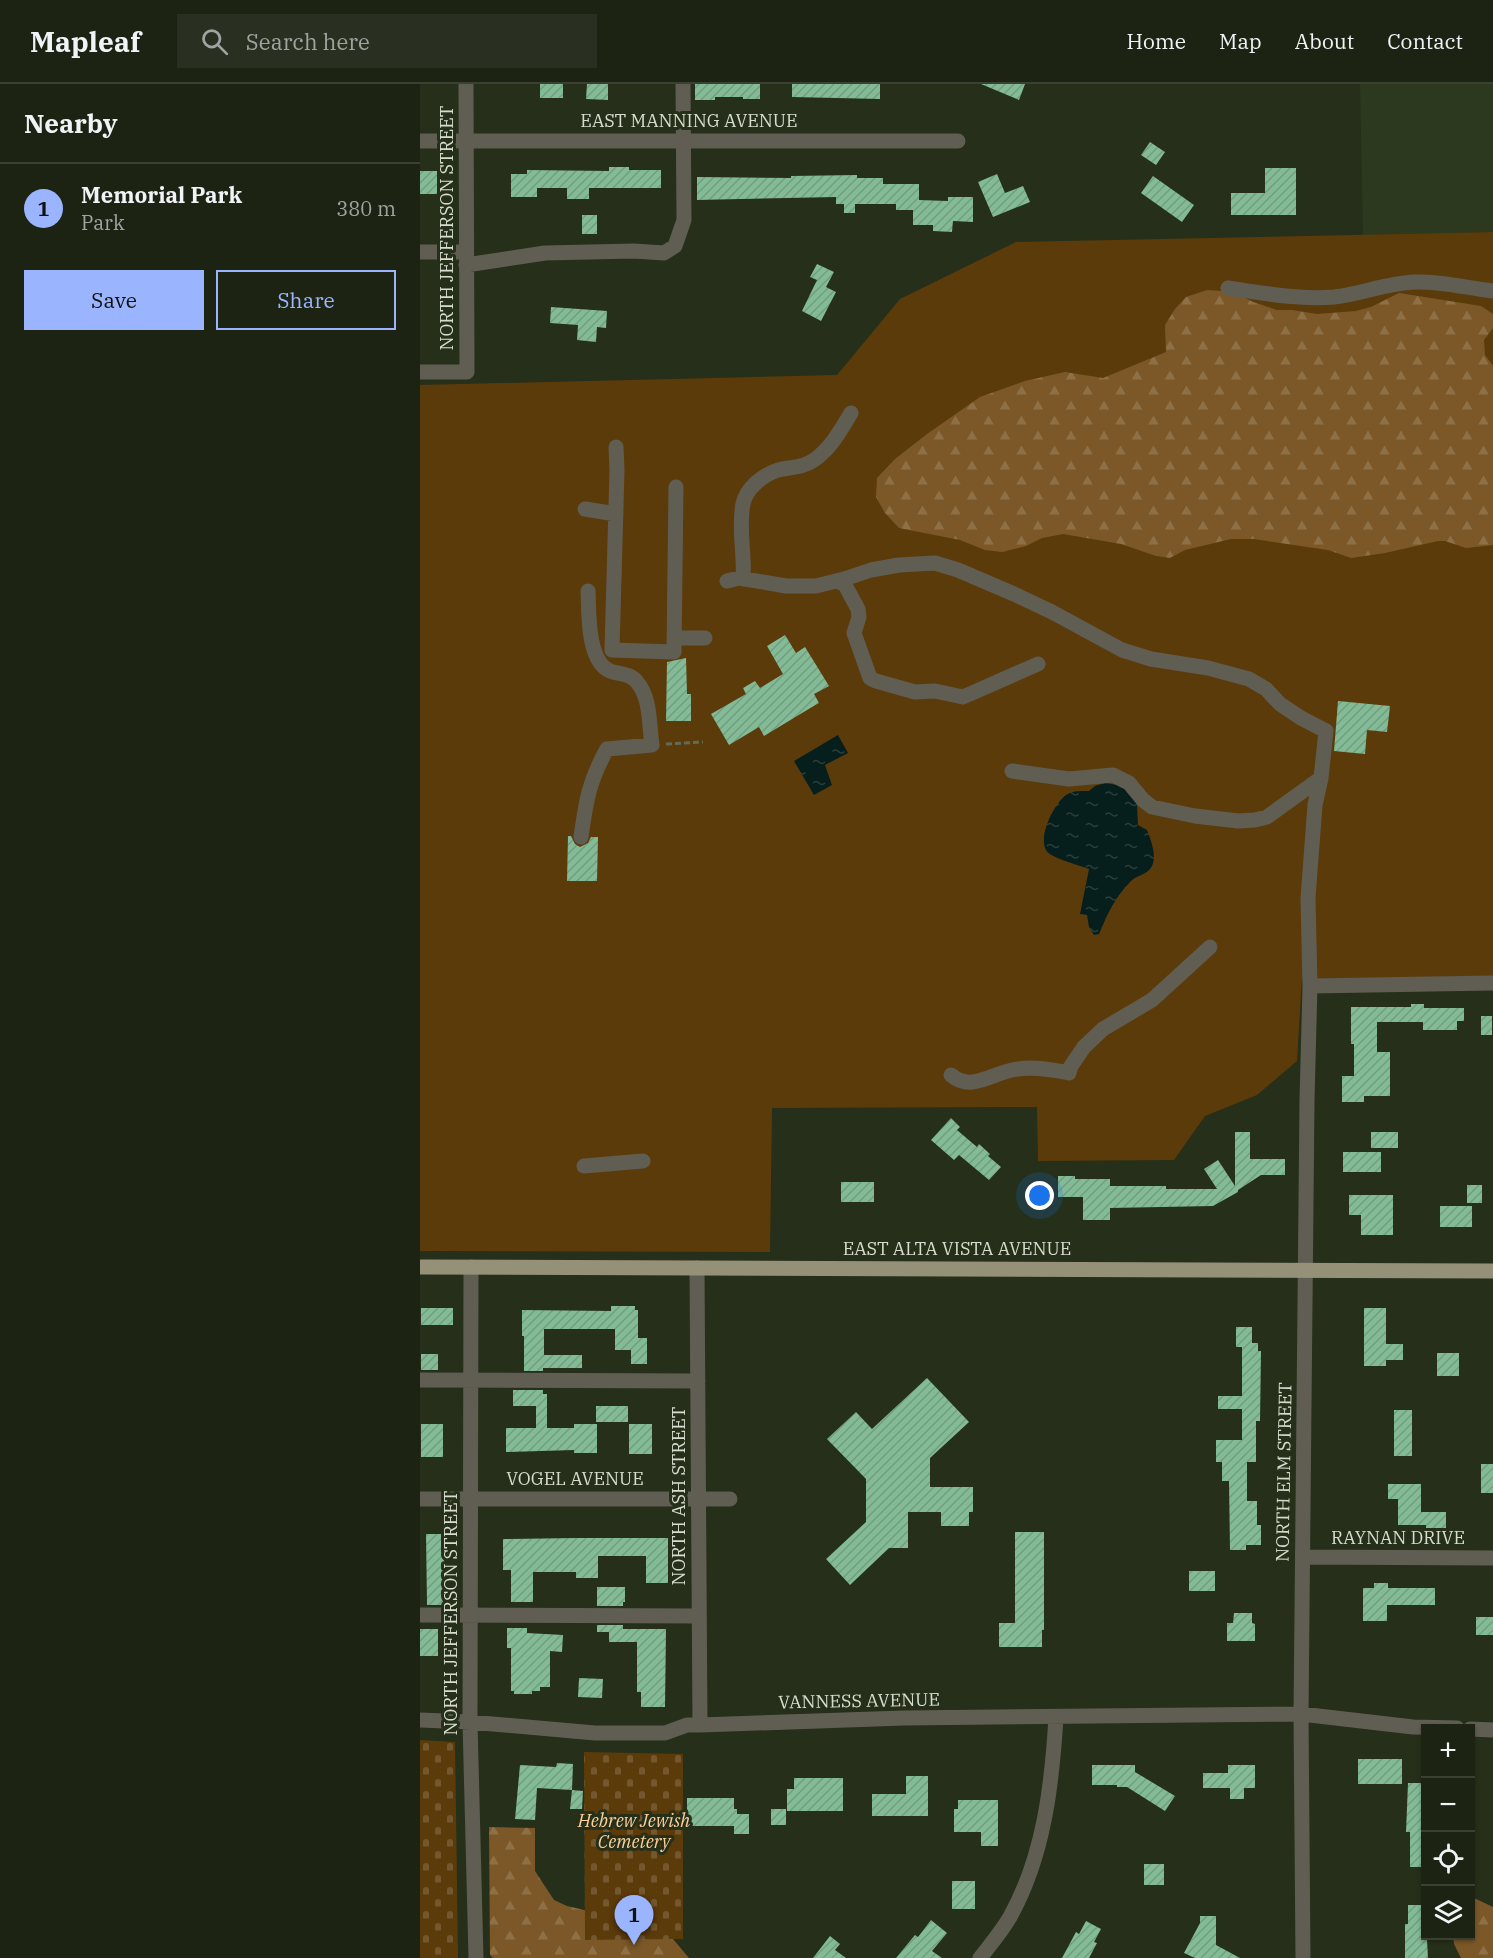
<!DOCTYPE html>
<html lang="en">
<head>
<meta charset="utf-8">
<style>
  body { margin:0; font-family:"IBM Plex Serif",serif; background:#292f21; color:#f1f3f6 }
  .controls { position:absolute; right:18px; bottom:18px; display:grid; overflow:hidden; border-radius:0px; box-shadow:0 2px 4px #0004 }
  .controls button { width:54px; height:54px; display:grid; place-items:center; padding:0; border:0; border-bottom:2px solid #3a4033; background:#1c2313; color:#f1f3f6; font:30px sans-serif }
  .you { position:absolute; left:620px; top:1112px; width:21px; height:21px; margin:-15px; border:4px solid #fff; border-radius:50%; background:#1a73e8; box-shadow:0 0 0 9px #1a73e833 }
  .badge { display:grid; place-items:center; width:39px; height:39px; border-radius:50%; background:#9ab5fd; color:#111; font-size:20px; font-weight:700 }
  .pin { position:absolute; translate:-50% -50px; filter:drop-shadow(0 2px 3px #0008) }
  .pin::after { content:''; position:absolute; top:32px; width:21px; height:18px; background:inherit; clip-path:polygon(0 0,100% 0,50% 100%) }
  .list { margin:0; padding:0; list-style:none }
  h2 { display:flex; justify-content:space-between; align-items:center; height:78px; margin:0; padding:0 24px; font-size:26px }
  h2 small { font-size:20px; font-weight:400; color:#a0a4a0 }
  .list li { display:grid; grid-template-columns:39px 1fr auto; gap:18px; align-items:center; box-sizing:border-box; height:90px; padding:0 24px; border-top:2px solid #3a4033 }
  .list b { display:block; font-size:22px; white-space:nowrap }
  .list p { margin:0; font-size:20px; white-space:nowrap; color:#a0a4a0 }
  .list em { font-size:20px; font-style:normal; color:#a0a4a0 }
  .actions { display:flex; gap:12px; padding:18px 24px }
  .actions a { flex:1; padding:14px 0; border:2px solid #9ab5fd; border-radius:0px; text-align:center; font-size:21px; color:#9ab5fd }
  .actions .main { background:#9ab5fd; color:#111 }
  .icon { flex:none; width:33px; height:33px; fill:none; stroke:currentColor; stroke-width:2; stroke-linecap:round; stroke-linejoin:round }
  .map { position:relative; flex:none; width:1073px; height:1874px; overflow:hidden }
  header { display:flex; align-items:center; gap:36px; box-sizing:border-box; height:84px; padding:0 30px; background:#1c2313; border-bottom:2px solid #3a4033 }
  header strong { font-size:28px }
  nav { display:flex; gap:33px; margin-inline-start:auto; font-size:21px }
  .search { width:420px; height:54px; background:#292f21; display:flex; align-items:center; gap:15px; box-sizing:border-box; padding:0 21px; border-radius:0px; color:#a0a4a0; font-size:22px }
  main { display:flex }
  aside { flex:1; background:#1c2313 }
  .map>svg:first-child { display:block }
  .built { fill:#2d391e }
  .green { fill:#5c3b0b }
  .forest { fill:url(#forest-firs) }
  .cemetery { fill:url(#cemetery-stones) }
  .water { fill:url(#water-ripples) }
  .building { fill:url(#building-hatch) }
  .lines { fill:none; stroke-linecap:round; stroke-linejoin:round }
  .path { stroke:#626b58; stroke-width:3; stroke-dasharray:6 3; stroke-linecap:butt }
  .minor { stroke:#605e53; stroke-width:15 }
  .major { stroke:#959179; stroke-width:15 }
  .labels { text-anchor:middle; stroke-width:6; stroke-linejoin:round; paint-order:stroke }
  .street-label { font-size:18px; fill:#d6ddcf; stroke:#252f19 }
  .park-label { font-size:18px; font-style:italic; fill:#fdcf98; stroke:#252f19 }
</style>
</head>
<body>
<header>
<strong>Mapleaf</strong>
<div class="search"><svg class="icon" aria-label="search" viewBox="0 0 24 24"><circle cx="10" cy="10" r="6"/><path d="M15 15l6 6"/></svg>Search here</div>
<nav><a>Home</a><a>Map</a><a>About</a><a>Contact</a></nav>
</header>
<main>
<aside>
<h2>Nearby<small></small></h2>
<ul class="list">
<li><span class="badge">1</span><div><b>Memorial Park</b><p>Park</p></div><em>380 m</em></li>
</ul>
<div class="actions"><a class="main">Save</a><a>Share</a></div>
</aside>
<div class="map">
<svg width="1073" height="1874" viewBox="0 0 1073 1874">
  <defs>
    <pattern id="forest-firs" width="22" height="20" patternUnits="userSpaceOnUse" patternTransform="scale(1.5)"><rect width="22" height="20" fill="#7c5828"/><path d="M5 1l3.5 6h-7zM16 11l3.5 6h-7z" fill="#8e7046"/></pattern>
    <pattern id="cemetery-stones" width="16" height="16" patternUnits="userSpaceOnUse" patternTransform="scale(1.5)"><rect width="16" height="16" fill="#5c3b0b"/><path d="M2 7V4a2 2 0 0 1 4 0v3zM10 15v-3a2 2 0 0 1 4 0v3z" fill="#73572e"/></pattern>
    <pattern id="water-ripples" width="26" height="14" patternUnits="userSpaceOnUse" patternTransform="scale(1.5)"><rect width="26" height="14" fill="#061f1c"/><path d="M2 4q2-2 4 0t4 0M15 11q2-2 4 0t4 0" fill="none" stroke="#2a3f3c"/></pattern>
    <pattern id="building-hatch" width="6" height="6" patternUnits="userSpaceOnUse" patternTransform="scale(1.5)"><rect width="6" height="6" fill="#82bb96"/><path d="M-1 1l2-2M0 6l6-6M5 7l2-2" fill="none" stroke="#729d80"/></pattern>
  </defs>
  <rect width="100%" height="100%" fill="#252f19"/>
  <!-- built -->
  <path class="built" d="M940,0H1073V148L943,151Z"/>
  <!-- green -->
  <path class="green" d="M1073,148V893L882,895L877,977L837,1011L785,1032L754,1076L618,1077L617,1023L352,1024L350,1168L0,1167V301L417,291L480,215L596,158Z"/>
  <!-- forest -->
  <path class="forest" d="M787,206L815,208L833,218L857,226H872L897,230L936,227L951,223L979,209L1061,222L1073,230V244L1064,256L1065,271L1073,282V461L1046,464L1025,457H1018L965,469L931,474L908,466L834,455H811L765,466L750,474L736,472L701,460L643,450L622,454L606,462L582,468L565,466L540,456L479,444L465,429L456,413L457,394L475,375L507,350L560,313L605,297L645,288L683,294L746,268L745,241L755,225L766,213Z
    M69,1743L115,1744V1787L134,1816L147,1822L182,1830L253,1855L269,1874H73L70,1871Z
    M1052,1813L1073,1823V1874H1041L1034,1860L1033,1852H1050V1814Z"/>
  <!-- cemetery -->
  <path class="cemetery" d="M0,1656L35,1658L38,1874H0Z
    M164,1668L263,1670V1855L165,1856Z"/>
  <!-- water -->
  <path class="water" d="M418,651L428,669L405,681L412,701L394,711L374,677Z
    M685,699L704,702L717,720L718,741L727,746C731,756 737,772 732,782C728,791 716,791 710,798C694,815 688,829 679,850L674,851L669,843L667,831L660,830L669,785C659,781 630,774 626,766C618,752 634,720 646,711C653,706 661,707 669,707L675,702Z"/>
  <!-- building -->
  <path class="building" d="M120,0H143V14H120Z
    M167,0H188V16L166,15Z
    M275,0H340V15H323V13H295V16H275Z
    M372,0H460V15L372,13Z
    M561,0H605L599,16Z
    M730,58L745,68L736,81L721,71Z
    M189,83H209V86H241V104H169V115H147V104H117V113H91V90H107V86L189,87Z
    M845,84H876V131H811V109H845Z
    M0,87H17V110H0Z
    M577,90L585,109L603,102L610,118L573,133L558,98Z
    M437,91V94H463V100H499V116L528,117V113H553V138L533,137L532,148L513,147V141H493V126H476V120H435V129H424V120H416V113L277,116V93L371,94V92Z
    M733,92L774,121L762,138L721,109Z
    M162,131H177V150H162Z
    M397,180L414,188L406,203L416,208L401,237L382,227L397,196L390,193Z
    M131,223L187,227L186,244L177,243L176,258L157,256L158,241L130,239Z
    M365,551L376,569L385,563L409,602L394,610L399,619L392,623L344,652L339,643L309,661L291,630L326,610L323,604L335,597L340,604L363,590L347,562Z
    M266,574L267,610H271V637H246L247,578Z
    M918,617L970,622L967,648L947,646L945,670L914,667Z
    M148,752H151L155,760L160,763L168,759L171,753H178L177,797H147Z
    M991,920H1004V924H1044V937H1037V946H1003V938H957V968H970V1012H944V1018H922V992H934V960H931V923H991Z
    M1061,932H1072V951H1061Z
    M531,1034L540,1043L537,1046L557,1063L559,1060L570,1070L568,1072L581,1083L569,1096L539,1071L534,1076L511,1056Z
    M815,1048H830V1075H865V1091H841L818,1106V1108L793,1122L690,1124V1136H663V1113H638V1092H655V1095H690V1102H746V1105H797L784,1085L798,1076L815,1102Z
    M951,1048H978V1064H951Z
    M923,1068H961V1088H923Z
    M421,1098H454V1118H421Z
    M1047,1101H1062V1119H1047Z
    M929,1111H973V1151H941V1131H929Z
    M1020,1122H1052V1143H1020Z
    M191,1222H215V1226H218V1254H227V1280H211V1266H195V1245H124V1271H162V1284H123V1287H104V1252H102V1226L191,1227Z
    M1,1224H33V1241H1Z
    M944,1224H966V1260H983V1276H966V1282H944Z
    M816,1243H832V1259H838V1267H841L840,1337H836V1378H827V1417H837V1441H841V1461H826V1466H810L809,1397H802V1378H796V1356H822V1325H798V1312H822V1263H816Z
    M1017,1269H1039V1292H1017Z
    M1,1270H18V1286H1Z
    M507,1294L549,1338L510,1374V1403H553V1428H549V1442H521V1428H488V1464H469L430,1501L406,1475L446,1438V1395L407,1355L436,1328L452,1345Z
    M93,1306H123V1310H127V1344H154V1340H177V1369H154V1366L86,1368V1344H116V1322H93Z
    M176,1322H208V1338H176Z
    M974,1326H992V1372H974Z
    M1,1340H23V1373H1Z
    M209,1340H232V1370H209Z
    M1061,1380H1073V1409H1061Z
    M968,1400H1001V1428H1026V1444H1006V1441H978V1415H968Z
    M595,1448H624V1546H622V1563H579V1539H595Z
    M6,1450H25L23,1521H7Z
    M156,1454H248V1499H226V1472H178V1494H156V1488H113V1518H91V1486H83V1455Z
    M769,1487H795V1507H769Z
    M954,1499H968V1504H1015V1521H967V1537H943V1504H954Z
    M177,1503H205V1518H203V1522H177Z
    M814,1529H832V1539L835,1540V1557H807V1539H813Z
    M1056,1533H1073V1551H1056Z
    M177,1541H203V1545H246L245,1623H221V1608H217V1558H189V1548H177Z
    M87,1544H107V1549L143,1551L142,1568L130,1567V1603H120V1607H112V1610H94V1607H91V1564H87Z
    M0,1545H18V1572H0Z
    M159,1594L183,1595L182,1614L158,1613Z
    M938,1675H982V1700H938Z
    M137,1679L153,1680L152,1706L117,1704L115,1736L95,1735L100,1681L136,1683Z
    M672,1681H715V1688L755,1712L745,1727L707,1703H697V1701H672Z
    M808,1681H835V1704H824V1715H810V1704H783V1689H808Z
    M486,1692H508V1732H452V1710H486Z
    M374,1694H423V1727H367V1705H374Z
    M988,1699H1005V1783H990V1748H986Z
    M152,1706L163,1707L162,1725H150Z
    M267,1714H314V1725H317V1730H329V1750H314V1742H267Z
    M538,1716H578V1762H561V1748H534V1725H538Z
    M351,1725H366V1741H351Z
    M724,1780H744V1801H724Z
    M532,1797H555V1825H532Z
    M988,1821H1005L1008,1874H985V1840H988Z
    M780,1832H796V1861L820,1874H775L764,1869L780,1839Z
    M511,1836L527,1849L512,1867L522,1874H476L495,1851L498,1853Z
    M666,1837L681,1845L674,1858L677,1859L669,1874H642L656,1848L659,1850Z
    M410,1852L420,1860L415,1866L426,1874H393Z"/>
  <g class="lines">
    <!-- path -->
    <path class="path" d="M246,660L283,658"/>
    <!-- minor -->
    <path class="minor" d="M0,57H538
      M0,168H46
      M46,181L125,169L214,167L244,169L255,162L264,136L263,0
      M808,204C842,209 879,216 914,213C941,210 967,199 995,198C1021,197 1047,204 1073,207
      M0,288H47L46,0
      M196,363L197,386L192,566L254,568L256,403
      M165,425L196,430
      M323,495C325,470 318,445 323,420C326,404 343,391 358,386C370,383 383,384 394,376C411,364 420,347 431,329
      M307,497L319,494L366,502H396L424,495L451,486L479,481L515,479L538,486L594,510L632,528L702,566L731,575L788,584L829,595L846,605L860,620L881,634L906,647L901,694L895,721L888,814L890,902L887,1016L881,1630L883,1874
      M418,497L425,501L438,525L439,533L434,549L450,594L456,597L495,608L515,607L543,613L618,580
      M255,554H285
      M592,687L649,695L693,691L709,699L723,716L732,723L775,732L818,737L835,736L847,733L901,694
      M161,753C166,717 169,697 187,665L232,661C229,642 231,614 217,598C209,588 198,591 188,586C167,574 169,528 168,507
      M890,902L1073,899
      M531,991C551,1008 571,990 592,986C611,982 630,985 649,989L651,982L664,963L683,945L732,916L790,863
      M164,1082L223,1077
      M51,1183L50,1638L56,1874
      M277,1184L280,1641
      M0,1296L278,1297
      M0,1415H310
      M883,1473L1073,1474
      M0,1531L279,1532
      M0,1636L50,1638L175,1649H245L267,1641H280L484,1634L881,1630L993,1643L1037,1644
      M1050,1645L1073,1646
      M560,1874C570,1861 582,1847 590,1833C624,1772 632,1701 636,1633"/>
    <!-- major -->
    <path class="major" d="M0,1183L1073,1187"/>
  </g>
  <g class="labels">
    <!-- street labels -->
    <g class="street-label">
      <text x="269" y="43">EAST MANNING AVENUE</text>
      <text transform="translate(27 144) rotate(-90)" y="6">NORTH JEFFERSON STREET</text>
      <text x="537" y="1171">EAST ALTA VISTA AVENUE</text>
      <text transform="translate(864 1388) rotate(-89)" y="6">NORTH ELM STREET</text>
      <text x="155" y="1401">VOGEL AVENUE</text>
      <text transform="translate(259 1412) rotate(-90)" y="6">NORTH ASH STREET</text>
      <text x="978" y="1460">RAYNAN DRIVE</text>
      <text transform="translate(31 1529) rotate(-90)" y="6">NORTH JEFFERSON STREET</text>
      <text transform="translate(439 1617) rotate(-1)" y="6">VANNESS AVENUE</text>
    </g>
    <!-- park labels -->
    <g class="park-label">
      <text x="214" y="1743">Hebrew Jewish<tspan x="214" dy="21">Cemetery</tspan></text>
    </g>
  </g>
</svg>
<div class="controls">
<button>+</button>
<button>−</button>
<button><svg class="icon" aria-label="locate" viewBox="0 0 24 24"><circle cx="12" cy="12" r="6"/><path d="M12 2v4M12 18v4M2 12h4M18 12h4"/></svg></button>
<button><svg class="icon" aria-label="layers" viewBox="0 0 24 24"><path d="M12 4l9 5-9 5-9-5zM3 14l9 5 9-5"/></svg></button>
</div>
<div class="you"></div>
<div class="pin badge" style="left:214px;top:1861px">1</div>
</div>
</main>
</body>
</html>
